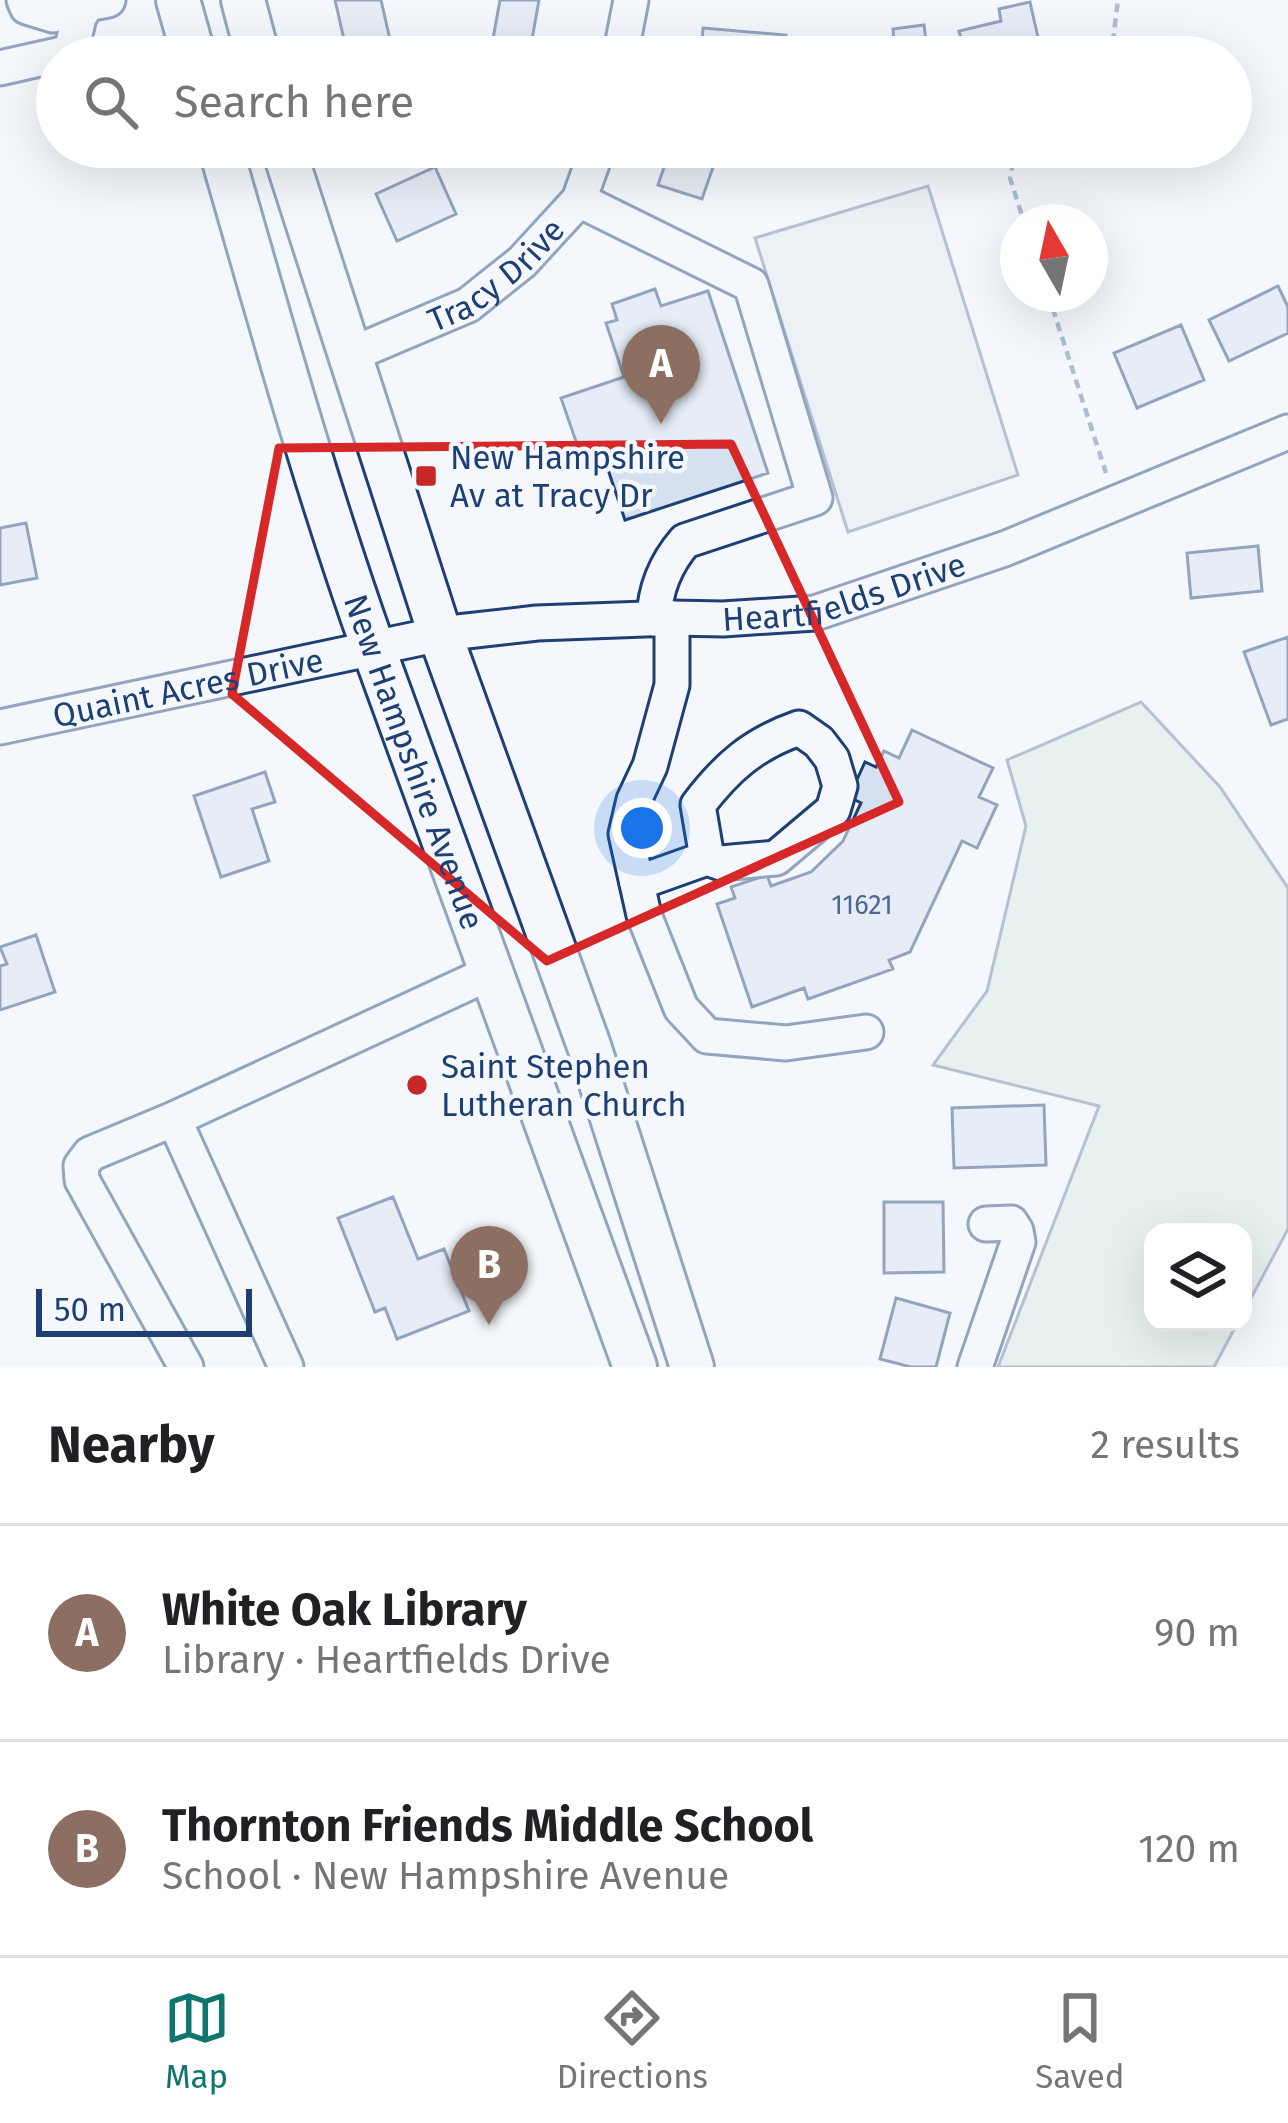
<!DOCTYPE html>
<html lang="en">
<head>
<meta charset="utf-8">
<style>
  body { margin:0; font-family:"Fira Sans",sans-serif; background:#f2f2f2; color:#202124 }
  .controls { position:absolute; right:36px; bottom:36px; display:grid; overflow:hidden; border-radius:24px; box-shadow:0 12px 48px #0002 }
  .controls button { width:108px; height:108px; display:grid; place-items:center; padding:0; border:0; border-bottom:3px solid #e0e0e0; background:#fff; color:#202124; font:60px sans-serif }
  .compass { position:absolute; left:1000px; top:204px; width:108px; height:108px; border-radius:50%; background:#fff; box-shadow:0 12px 48px #0002; rotate:351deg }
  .scale { position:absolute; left:36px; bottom:30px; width:216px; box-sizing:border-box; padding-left:12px; border:6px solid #1d3f73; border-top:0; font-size:33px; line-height:42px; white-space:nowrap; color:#1d3f73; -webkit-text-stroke:9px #f4f7fb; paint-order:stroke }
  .you { position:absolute; left:642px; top:828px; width:42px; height:42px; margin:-30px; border:9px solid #fff; border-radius:50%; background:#1a73e8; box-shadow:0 0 0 18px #1a73e833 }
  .badge { display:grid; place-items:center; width:78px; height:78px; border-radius:50%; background:#0f766e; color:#fff; font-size:39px; font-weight:700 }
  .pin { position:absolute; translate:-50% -99px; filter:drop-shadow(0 3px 6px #0008) }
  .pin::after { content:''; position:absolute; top:63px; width:42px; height:36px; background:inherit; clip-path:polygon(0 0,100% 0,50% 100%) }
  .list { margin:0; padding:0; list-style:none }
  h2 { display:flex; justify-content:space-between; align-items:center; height:156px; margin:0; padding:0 48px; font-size:51px }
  h2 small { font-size:39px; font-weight:400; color:#757577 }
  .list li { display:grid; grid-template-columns:78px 1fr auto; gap:36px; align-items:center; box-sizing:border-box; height:216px; padding:0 48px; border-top:3px solid #e0e0e0 }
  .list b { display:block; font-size:45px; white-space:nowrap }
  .list p { margin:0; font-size:39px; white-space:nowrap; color:#757577 }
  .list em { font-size:39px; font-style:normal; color:#757577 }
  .icon { flex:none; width:66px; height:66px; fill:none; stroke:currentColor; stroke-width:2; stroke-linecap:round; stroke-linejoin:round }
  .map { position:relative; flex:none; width:1288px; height:1367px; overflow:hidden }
  .search { position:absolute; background:#fff; box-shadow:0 12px 48px #0002; left:36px; right:36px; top:36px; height:132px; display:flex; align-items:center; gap:30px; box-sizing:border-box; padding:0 42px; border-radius:66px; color:#757577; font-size:45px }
  .sheet { height:588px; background:#fff }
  nav { display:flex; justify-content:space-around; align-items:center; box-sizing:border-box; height:168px; border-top:3px solid #e0e0e0; background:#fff; font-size:33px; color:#757577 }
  nav a { display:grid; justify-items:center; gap:6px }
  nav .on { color:#0f766e }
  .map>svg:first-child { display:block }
  .green { fill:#d7e8df; stroke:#687fa3; stroke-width:3 }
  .parking { fill:#e3e8f0; stroke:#687fa3; stroke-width:3 }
  .building { fill:#d5e0f0; stroke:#1d3f73; stroke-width:3 }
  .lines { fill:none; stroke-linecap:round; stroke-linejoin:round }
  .minor-casing { stroke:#1d3f73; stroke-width:39 }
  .major-casing { stroke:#1d3f73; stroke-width:48 }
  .path { stroke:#5e769c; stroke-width:4.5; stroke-dasharray:9 6; stroke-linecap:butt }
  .minor { stroke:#f4f7fb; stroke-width:33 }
  .major { stroke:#f4f7fb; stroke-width:42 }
  .marked { fill:none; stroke:#d62828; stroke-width:9; stroke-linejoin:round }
  .poi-dot { fill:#c62828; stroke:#f4f7fb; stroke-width:4.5 }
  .labels { text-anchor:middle; stroke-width:9; stroke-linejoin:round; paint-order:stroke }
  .number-label { font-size:27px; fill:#4b6792 }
  .street-label { font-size:33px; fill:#1d3f73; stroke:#f4f7fb }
  .poi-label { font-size:33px; fill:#1d3f73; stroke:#f4f7fb; text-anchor:start }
</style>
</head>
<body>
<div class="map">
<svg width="1288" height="1367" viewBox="0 0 1288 1367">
  <rect width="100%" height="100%" fill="#f4f7fb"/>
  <!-- green -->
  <path class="green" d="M1141,702L1220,787L1288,888V1229L1243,1313V1232H1153V1322H1238L1214,1367H998L1099,1106L933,1065L987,991L1026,826L1007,760Z"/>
  <!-- parking -->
  <path class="parking" d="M928,186L1018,475L848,532L755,238Z"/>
  <!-- building -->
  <path class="building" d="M335,0H381L393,53L376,57H348Z
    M500,0H539L531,45L493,39Z
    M1030,2L1041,51L1015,57H966L959,31L1001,21L999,9Z
    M924,25L928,57H851L850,47L894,41L893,29Z
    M703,28L786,35L784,57H701Z
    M671,147H720L702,199L658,185Z
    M435,167L456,214L397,241L376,194Z
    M1278,286L1288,307V333L1229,361L1209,320Z
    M655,289L661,306L708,291L768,473L625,520L601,449L581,456L561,398L624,377L606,323L617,320L612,304Z
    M1181,325L1204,380L1137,408L1114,353Z
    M26,523L37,578L0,585V528Z
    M1258,546L1262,591L1191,598L1187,553Z
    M1288,637V719L1271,725L1244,652Z
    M912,730L993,768L979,797L997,805L977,848L962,841L910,952L889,960L893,969L808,999L804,988L752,1007L717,904L735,898L731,887L767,875L771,886L811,872L843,841L861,803L849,797L865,762L876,767L884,751L899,758Z
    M265,772L275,802L252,809L269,861L221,877L194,796Z
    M36,935L55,992L0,1010V966L7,964L0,947Z
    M1044,1105L1046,1165L954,1168L952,1108Z
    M393,1197L418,1259L444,1249L469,1311L397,1339L385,1308L375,1312L338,1218Z
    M884,1202H943L944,1272L884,1273Z
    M896,1298L950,1313L936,1367H911L880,1359Z"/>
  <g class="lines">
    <!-- minor casing -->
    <g class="minor-casing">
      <g id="minor">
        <path d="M24,0L27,7L53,15L87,4L86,0"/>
        <path d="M620,57L631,0"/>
        <path d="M0,68L71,52L79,17L87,4L108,0"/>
        <path d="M579,200L751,285L815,498L685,541C666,563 655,590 654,619"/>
        <path id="s1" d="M350,355L468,305L522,262L579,200L598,147"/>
        <path d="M672,618V685L650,766L634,800L626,834L644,915L681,1008L707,1036L786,1043L866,1032"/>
        <path id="s2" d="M0,727L440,634L537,623L672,618L723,619L815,613L1004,549L1288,432"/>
        <path d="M637,883L707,858L698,805C727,767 753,744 799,728L819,742L832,759L840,786L833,810L776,858L721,863L707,858"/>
        <path d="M174,1119L286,1367"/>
        <path d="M186,1367L82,1180L81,1166L90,1154L174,1119L492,972"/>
        <path d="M975,1367L1018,1242L1016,1231L1011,1223L986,1224"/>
      </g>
    </g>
    <!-- major casing -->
    <g class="major-casing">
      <g id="major">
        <path d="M178,0L194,57"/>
        <path d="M243,0L258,57"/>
        <path id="s3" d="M220,147C269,316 315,485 374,650C459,890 549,1128 635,1367"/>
        <path d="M283,147L440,634L589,1046L692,1367"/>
      </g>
    </g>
    <!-- path -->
    <path class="path" d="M1111,57L1118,0
      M1016,147L1010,178L1024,222
      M1048,294L1106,473"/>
    <!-- minor -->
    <use href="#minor" class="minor"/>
    <!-- major -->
    <use href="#major" class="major"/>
  </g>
  <!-- marked area -->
  <path d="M0 0H1288V1367H0ZM731,444L899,802L547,961L232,694L279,448Z" fill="#f4f7fb" fill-opacity=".55" fill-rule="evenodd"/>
  <path class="marked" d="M731,444L899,802L547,961L232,694L279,448Z"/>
  <!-- markers -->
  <g class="poi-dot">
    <rect x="414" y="464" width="24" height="24" rx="6"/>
    <circle cx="417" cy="1085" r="12"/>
  </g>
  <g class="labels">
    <!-- number labels -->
    <g class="number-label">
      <text x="862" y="914">11621</text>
    </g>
    <!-- street labels -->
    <g class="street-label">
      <text dy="12" stroke="none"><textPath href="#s1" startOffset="168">Tracy Drive</textPath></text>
      <text dy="12" stroke="none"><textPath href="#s2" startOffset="858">Heartfields Drive</textPath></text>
      <text dy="12" stroke="none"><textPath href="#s2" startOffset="192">Quaint Acres Drive</textPath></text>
      <text dy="12" stroke="none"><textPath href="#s3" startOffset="645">New Hampshire Avenue</textPath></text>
    </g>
    <!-- poi labels -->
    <g class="poi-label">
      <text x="450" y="469">New Hampshire<tspan x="450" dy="38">Av at Tracy Dr</tspan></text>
      <text x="441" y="1078">Saint Stephen<tspan x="441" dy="38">Lutheran Church</tspan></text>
    </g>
  </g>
</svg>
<div class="controls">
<button><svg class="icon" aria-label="layers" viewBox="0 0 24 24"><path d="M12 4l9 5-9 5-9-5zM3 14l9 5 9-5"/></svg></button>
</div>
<svg class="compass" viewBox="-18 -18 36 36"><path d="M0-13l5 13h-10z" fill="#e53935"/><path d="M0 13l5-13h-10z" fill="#757577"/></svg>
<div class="scale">50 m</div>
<div class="you"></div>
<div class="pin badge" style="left:661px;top:424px;background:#8d6e63">A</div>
<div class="pin badge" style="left:489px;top:1325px;background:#8d6e63">B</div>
<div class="search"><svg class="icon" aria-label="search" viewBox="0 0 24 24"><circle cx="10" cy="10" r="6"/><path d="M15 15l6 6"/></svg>Search here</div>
</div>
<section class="sheet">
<h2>Nearby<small>2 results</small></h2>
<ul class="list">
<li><span class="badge" style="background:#8d6e63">A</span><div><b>White Oak Library</b><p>Library · Heartfields Drive</p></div><em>90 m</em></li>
<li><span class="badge" style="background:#8d6e63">B</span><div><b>Thornton Friends Middle School</b><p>School · New Hampshire Avenue</p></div><em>120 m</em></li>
</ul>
</section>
<nav>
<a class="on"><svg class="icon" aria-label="map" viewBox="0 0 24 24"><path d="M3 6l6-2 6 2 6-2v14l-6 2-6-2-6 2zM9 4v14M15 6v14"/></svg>Map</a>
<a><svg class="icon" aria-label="directions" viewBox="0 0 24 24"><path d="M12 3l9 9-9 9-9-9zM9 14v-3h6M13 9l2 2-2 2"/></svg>Directions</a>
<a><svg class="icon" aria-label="saved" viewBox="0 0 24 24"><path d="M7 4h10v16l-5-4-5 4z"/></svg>Saved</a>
</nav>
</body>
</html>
